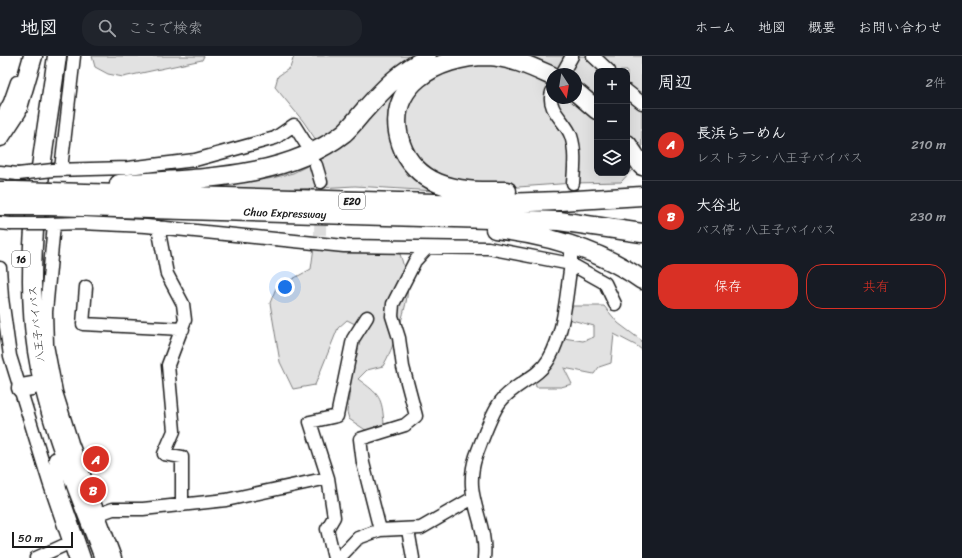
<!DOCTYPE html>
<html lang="ja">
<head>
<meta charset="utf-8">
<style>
  body { margin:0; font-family:Sriracha,"Klee One",sans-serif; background:#20242c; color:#f1f3f6 }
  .controls { position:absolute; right:12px; top:12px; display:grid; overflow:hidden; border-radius:8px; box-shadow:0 4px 16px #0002 }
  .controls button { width:36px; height:36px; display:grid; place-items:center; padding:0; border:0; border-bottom:1px solid #363941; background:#171b24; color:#f1f3f6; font:20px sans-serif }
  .compass { position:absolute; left:546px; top:12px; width:36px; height:36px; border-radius:50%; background:#171b24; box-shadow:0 4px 16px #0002; rotate:168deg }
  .scale { position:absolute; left:12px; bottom:10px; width:61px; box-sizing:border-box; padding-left:4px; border:2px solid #1c1c1c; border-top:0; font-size:11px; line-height:14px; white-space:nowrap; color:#1c1c1c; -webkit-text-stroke:3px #fff; paint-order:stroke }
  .you { position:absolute; left:285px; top:231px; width:14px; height:14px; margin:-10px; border:3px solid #fff; border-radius:50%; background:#1a73e8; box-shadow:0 0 0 6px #1a73e833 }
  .badge { display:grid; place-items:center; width:26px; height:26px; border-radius:50%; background:#d93025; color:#fff; font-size:13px; font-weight:700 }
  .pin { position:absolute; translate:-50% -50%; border:2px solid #fff; box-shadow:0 1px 4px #0006 }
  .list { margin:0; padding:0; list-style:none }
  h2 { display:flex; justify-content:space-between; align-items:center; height:52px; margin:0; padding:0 16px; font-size:17px }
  h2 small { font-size:13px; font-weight:400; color:#9ea1a6 }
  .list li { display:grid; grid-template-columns:26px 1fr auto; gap:12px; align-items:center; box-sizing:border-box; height:72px; padding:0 16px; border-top:1px solid #363941 }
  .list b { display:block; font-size:15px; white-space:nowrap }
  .list p { margin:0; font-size:13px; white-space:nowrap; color:#9ea1a6 }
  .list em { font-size:13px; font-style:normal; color:#9ea1a6 }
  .actions { display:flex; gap:8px; padding:12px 16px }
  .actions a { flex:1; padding:9px 0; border:1px solid #d93025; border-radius:16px; text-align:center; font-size:14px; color:#d93025 }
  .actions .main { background:#d93025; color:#fff }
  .icon { flex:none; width:22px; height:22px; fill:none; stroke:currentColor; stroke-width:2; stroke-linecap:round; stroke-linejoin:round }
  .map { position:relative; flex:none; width:642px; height:502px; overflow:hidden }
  header { display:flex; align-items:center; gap:24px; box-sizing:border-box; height:56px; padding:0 20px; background:#171b24; border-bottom:1px solid #363941 }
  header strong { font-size:19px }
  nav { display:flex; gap:22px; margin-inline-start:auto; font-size:14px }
  .search { width:280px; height:36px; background:#20242c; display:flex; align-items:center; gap:10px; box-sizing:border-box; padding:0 14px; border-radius:16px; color:#9ea1a6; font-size:15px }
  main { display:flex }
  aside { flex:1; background:#171b24 }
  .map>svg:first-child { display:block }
  .green { fill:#e2e2e2; stroke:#7f7f7f; fill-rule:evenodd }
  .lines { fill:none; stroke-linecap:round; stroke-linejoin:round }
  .minor-tunnel { stroke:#ddd; stroke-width:12; stroke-dasharray:12 6; stroke-linecap:butt }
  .minor-casing { stroke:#1c1c1c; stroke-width:15 }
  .highway-casing { stroke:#1c1c1c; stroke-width:21 }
  .minor { stroke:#fff; stroke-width:12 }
  .highway { stroke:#fff; stroke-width:18 }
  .minor-bridge-casing { stroke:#1c1c1c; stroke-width:15; stroke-linecap:butt }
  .highway-bridge-casing { stroke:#1c1c1c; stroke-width:21; stroke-linecap:butt }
  .minor-bridge { stroke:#fff; stroke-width:12 }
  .highway-bridge { stroke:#fff; stroke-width:18 }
  .labels { text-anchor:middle; stroke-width:3; stroke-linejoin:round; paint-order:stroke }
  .shield { fill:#fff; stroke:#606060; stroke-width:1 }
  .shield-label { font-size:10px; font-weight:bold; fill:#1c1c1c }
  .street-label { font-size:11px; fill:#1c1c1c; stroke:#fff }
</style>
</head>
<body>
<header>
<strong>地図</strong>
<div class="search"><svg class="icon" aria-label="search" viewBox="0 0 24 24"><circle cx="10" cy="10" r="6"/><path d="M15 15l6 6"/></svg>ここで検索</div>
<nav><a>ホーム</a><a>地図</a><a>概要</a><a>お問い合わせ</a></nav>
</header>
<main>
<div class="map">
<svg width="642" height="502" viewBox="0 0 642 502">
  <rect width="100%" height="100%" fill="#fff"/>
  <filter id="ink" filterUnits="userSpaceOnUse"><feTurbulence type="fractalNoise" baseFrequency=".025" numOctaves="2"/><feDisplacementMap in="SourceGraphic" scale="8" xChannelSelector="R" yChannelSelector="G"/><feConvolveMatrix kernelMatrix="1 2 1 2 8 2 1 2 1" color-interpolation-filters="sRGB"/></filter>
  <g filter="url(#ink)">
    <!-- green -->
    <path class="green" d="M92,0H204L202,4L123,21L108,18L95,11Z
      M294,0H642V103L621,126L573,127L450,136L355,130L280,134L207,130L268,123L293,117L327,100L303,65L275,31L278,20L290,12ZM597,15H627V117H597ZM552,18H576V42H552Z
      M314,191L400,198C404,210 409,228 407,241C404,260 393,293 383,310L367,314L358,323C380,339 382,341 384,368L367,375L349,363L347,356L354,302L360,283L357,269L347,264L338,272L315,329L293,333L280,306L270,247L276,232L311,213Z
      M571,250H604L618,267L642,285V294L637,290L614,278L611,307L599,311L594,318L564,312L572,328L561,331H536L535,326L554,304L563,282L583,285L594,281V270L568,263Z"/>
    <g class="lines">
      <!-- minor-tunnel -->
      <path class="minor-tunnel" d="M320,179L321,126
        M571,195L573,127"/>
      <!-- minor casing -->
      <g class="minor-casing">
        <path id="minor" d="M593,0L609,15
          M562,18L572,0
          M627,35L642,47
          M552,36C546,54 566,65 571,80C576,95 574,112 573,127
          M0,65L10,46L17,26
          M316,109L321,126
          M61,113L74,0
          M53,114L128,112L195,104L275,82L294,69L306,88
          M0,116L18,118
          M0,167L10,168
          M47,168L81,167L146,170L344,190L488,192L571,208L605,227L615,248
          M54,168L46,256L47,289L56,336L72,387L115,502
          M158,171L167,218L183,248L185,264L168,309L174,375L164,398L182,401V448
          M0,212L2,242L10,300L49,426L75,502
          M86,231L83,268L183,273
          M55,403L60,433L84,502
          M328,422L310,366L337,360L353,283L367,261
          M99,458L113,453H143L226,444L328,422L334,461L327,473L334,502
          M380,474L363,407L360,383L405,369L416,360L403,311L399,282L392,260L393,248L415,205L427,192
          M408,474L413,502
          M36,502L69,487
          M339,502L358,482L380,474L421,472L473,442
          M484,502C488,465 462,441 476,400C481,387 492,355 501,345C514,328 538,322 549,303C565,275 566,238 571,208V197"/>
      </g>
      <!-- highway casing -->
      <g class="highway-casing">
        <path id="highway" d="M57,0C44,97 22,197 37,295C48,367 79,435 104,502
          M576,36L597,54
          M0,81L17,55L33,0
          M627,88L642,110
          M119,128C191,122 283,125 344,77C350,72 356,64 362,57C380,37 401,13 427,3
          M0,135H15
          M507,135C484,135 460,136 438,127C421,120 407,106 401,88C382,30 437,0 488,0C511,1 532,11 552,20
          M51,136L470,148L560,145L642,140
          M0,150H13
          M49,150L559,165L642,177
          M495,173C546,179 599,193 642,224
          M21,332L32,330"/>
      </g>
      <!-- minor -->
      <use href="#minor" class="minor"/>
      <!-- highway -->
      <use href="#highway" class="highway"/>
      <!-- minor-bridge casing -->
      <g class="minor-bridge-casing">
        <path id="minor-bridge" d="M18,118L53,114
          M10,168H47"/>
      </g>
      <!-- highway-bridge casing -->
      <g class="highway-bridge-casing">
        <path id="highway-bridge" d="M15,135L51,136
          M13,150H49"/>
      </g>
      <!-- minor-bridge -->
      <use href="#minor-bridge" class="minor-bridge"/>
      <!-- highway-bridge -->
      <use href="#highway-bridge" class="highway-bridge"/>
    </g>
  </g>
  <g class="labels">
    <!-- shield labels -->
    <g class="shield">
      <rect x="339" y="137" width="26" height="16" rx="3"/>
      <rect x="12" y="195" width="18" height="16" rx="3"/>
    </g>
    <g class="shield-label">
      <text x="352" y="149">E20</text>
      <text x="21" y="207">16</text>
    </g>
    <!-- street labels -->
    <g class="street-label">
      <text transform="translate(285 157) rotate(2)" y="4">Chuo Expressway</text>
      <text transform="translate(36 268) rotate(-96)" y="4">八王子バイパス</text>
    </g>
  </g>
</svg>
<div class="controls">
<button>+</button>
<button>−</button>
<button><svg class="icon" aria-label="layers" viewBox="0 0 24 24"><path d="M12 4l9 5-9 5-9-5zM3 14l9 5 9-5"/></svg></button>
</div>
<svg class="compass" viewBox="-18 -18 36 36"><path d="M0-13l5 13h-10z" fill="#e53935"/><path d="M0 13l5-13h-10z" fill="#9ea1a6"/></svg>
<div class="scale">50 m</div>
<div class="you"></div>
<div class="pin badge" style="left:96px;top:403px">A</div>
<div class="pin badge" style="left:93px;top:434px">B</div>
</div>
<aside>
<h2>周辺<small>2件</small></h2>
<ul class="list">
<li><span class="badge">A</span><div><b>長浜らーめん</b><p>レストラン · 八王子バイパス</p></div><em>210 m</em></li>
<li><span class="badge">B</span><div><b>大谷北</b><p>バス停 · 八王子バイパス</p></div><em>230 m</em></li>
</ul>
<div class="actions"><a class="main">保存</a><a>共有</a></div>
</aside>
</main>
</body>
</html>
